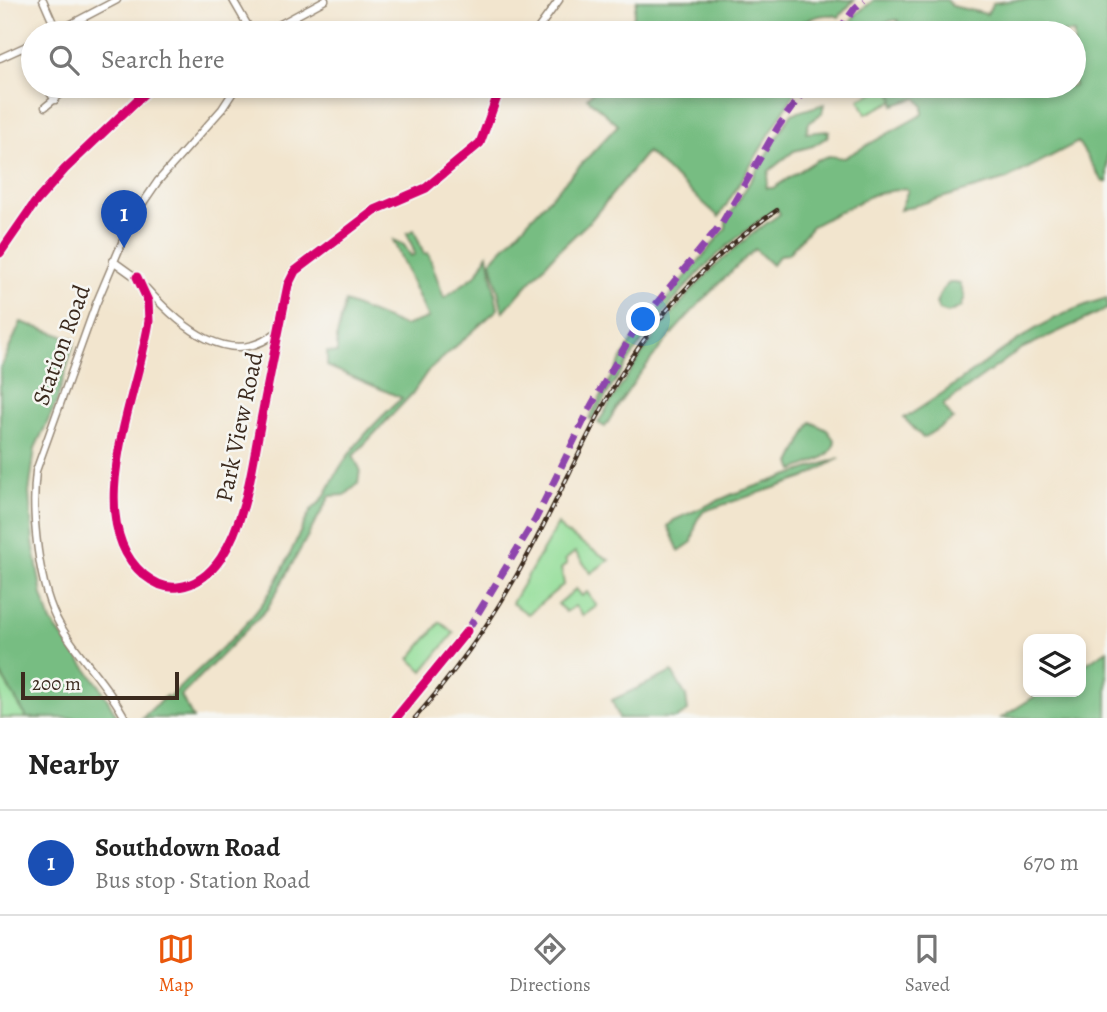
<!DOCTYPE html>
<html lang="en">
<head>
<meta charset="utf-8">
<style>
  body { margin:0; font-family:Alegreya,serif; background:#f6f6f6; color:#222 }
  .controls { position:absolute; right:21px; bottom:21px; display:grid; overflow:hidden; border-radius:14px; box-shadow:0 4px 10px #0003 }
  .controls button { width:63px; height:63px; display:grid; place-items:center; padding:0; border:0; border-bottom:2px solid #e0e0e0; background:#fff; color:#222; font:35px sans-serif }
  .scale { position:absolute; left:21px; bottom:18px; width:158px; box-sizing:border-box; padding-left:7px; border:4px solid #3b2a1e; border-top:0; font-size:19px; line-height:24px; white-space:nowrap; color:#3b2a1e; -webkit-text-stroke:5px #f6f6f2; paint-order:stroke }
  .you { position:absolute; left:644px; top:320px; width:24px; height:24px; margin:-18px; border:5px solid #fff; border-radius:50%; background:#1a73e8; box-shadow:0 0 0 10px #1a73e833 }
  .badge { display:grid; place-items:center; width:46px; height:46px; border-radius:50%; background:#ea580c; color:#fff; font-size:23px; font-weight:700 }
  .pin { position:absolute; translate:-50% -58px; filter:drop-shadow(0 2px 4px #0008) }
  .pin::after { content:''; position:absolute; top:37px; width:24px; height:21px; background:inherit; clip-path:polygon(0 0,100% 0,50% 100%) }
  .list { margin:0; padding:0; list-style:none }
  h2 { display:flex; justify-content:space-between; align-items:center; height:91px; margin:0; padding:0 28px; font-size:30px }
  h2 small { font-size:23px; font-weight:400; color:#767676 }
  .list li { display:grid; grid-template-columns:46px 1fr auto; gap:21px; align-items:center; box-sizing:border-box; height:105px; padding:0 28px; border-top:2px solid #e0e0e0 }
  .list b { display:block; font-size:26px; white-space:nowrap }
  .list p { margin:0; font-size:23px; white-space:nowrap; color:#767676 }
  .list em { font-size:23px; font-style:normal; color:#767676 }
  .icon { flex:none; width:38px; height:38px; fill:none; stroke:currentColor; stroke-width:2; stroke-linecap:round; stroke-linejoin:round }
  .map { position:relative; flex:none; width:1107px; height:718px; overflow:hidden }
  .search { position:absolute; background:#fff; box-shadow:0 4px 10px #0003; left:21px; right:21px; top:21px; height:77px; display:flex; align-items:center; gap:18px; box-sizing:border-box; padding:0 24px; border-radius:38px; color:#767676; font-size:26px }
  .sheet { height:196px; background:#fff }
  nav { display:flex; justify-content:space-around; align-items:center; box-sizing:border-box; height:98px; border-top:2px solid #e0e0e0; background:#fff; font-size:19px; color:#767676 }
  nav a { display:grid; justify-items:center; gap:4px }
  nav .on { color:#ea580c }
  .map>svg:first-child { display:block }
  .green { fill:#94de9a; stroke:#68845c; stroke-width:2 }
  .forest { fill:#77bd82; stroke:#597450; stroke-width:2 }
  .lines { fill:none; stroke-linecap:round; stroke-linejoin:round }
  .minor-casing { stroke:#968876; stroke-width:9 }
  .minor { stroke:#fff; stroke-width:6 }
  .rail-casing { stroke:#3b2a1e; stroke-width:4.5 }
  .rail { stroke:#f6f6f2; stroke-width:2; stroke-dasharray:5; stroke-linecap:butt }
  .quiet { stroke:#8e44ad; stroke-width:7; stroke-dasharray:14 7; stroke-linecap:butt }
  .cycleway-casing { stroke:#f6f6f2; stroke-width:13 }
  .cycleway { stroke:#d6006c; stroke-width:9 }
  .labels { text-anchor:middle; stroke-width:5; stroke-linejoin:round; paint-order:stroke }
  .street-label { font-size:24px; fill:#3b2a1e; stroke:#f6f6f2 }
</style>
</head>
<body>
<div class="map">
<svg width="1107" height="718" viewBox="0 0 1107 718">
  <rect width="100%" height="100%" fill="#f6f6f2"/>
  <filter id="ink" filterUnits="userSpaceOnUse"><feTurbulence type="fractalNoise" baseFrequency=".0143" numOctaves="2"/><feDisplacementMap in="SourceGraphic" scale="14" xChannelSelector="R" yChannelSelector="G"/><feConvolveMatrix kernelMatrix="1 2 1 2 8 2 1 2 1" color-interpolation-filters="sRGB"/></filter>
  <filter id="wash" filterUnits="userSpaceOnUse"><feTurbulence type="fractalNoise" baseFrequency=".00686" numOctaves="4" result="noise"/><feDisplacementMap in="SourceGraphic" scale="28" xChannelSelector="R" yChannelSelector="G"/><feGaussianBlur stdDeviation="1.57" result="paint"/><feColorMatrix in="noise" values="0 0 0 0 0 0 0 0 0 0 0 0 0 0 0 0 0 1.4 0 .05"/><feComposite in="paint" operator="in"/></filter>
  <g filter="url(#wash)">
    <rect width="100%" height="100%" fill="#f2e5ce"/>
    <!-- green -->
    <path class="green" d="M888,86L895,100L866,114L859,99Z
      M558,524L563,531L609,560L591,573L575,552L565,560L567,564L561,569L564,584L528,614L512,603Z
      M576,589L582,596L587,592L597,606L583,616L575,606L566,612L558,604Z
      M440,622L454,633L423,671L410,659Z
      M0,673L27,718H0Z"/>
    <!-- forest -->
    <path class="forest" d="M637,0H854L839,17C825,10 800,22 787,31L789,33H630Z
      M874,0H947L952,6L987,14L993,3L1016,0H1098L1103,3L1107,0V182H1103L1078,142L1007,179L900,210L908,190L905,188L872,195L812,226L788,254L780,255L772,265L755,249C697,303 645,358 605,427L598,423C646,342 698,268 780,214L777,209C697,259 638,339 592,420L589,418L630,344L726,228V221L791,114L824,104L822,113L809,123L806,133L829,131L827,137L813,146L794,151L769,171L766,188H773L817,160L829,156L844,158L923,114V106L917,98L894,105L893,86H1074V33H897L898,20H895L844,33L855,15Z
      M598,86H799L719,217L647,152L591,220L556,253L503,312L491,261L618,125L587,98Z
      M414,230L424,254L428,253L444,298L477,274L488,254L498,309L427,372L412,394L353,456L360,469L358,484L345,495L330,496L267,609L181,696L193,718H142L166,696L167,699L174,693C203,664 238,637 262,604C284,574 294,542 311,510C325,501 331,482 339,469C356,442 378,419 402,398L327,366V352L337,353V336L345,302L404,326L428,318L393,240L404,245L411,256L415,254L407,233Z
      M949,283H960L965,297L961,307L948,313L939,310L936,303L942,290Z
      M1107,298V309L1021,349L943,405L953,419L923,438L904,418C973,378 1028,319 1107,298Z
      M21,322L75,340L56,404L35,448L29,493L33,542L42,595L51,622L101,688L118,718H27L0,673V369Z
      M811,422L827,430L835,441C833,459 809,463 794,470L791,463Z
      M840,458L804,478L704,511L697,520L692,542L679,551L668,526L674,520L733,494Z
      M1107,650V718H1001L1042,692H1081V667Z
      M672,672L686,696L688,711L676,718H619L612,700Z"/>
  </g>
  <g filter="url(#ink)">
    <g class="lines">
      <!-- minor casing -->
      <g class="minor-casing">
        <path id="minor" d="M43,0L57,32
          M233,0L252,33
          M54,33L117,0
          M264,33L325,0
          M535,33L559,0
          M24,48L33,69
          M0,58L33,43
          M45,86L55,100
          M45,107L67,89
          M0,253L34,204L65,169L152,86
          M113,261L138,279
          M137,277L148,301L149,321C139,392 79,520 144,575C154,583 165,589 178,587C196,585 211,573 221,558C245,521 251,474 259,431C268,383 278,334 288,285L295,271L375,210L426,188L480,143L501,86
          M146,288C179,325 231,372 278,331
          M125,718C107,683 79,658 60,625C38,588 31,513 36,471L96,304L132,219L158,181L222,109L237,86
          M396,718L467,631"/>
      </g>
      <!-- minor -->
      <use href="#minor" class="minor"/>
      <!-- rail casing -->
      <g class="rail-casing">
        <path id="rail" d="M415,718C451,677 484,632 511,585C550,520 578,449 616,383C656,314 712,255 777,210"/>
      </g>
      <!-- rail -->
      <use href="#rail" class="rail"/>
      <!-- quiet -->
      <path class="quiet" d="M837,33L855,8L864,0
        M467,631L535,520L591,406L634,331L722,223L778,127L807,86"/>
      <!-- cycleway casing -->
      <g class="cycleway-casing">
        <path id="cycleway" d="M0,253L34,204L65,169L152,86
          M137,277L148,301L149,321C139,392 79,520 144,575C154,583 165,589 178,587C196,585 211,573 221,558C245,521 251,474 259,431C268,383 278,334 288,285L295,271L375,210L426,188L480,143L501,86
          M396,718L467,631"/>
      </g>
      <!-- cycleway -->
      <use href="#cycleway" class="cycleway"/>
    </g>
  </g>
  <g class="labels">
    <!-- street labels -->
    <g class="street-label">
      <text transform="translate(61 345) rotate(-70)" y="8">Station Road</text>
      <text transform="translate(239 427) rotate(-78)" y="8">Park View Road</text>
    </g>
  </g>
</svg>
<div class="controls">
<button><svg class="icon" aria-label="layers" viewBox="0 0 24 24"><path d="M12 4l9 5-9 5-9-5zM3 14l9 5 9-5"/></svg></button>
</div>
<div class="scale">200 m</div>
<div class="you"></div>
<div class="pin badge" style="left:124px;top:248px;background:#1a4fb4">1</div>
<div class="search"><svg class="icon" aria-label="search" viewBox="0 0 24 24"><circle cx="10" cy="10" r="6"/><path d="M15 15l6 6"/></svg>Search here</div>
</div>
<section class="sheet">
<h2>Nearby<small></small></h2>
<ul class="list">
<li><span class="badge" style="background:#1a4fb4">1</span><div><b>Southdown Road</b><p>Bus stop · Station Road</p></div><em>670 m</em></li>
</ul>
</section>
<nav>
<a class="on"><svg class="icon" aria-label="map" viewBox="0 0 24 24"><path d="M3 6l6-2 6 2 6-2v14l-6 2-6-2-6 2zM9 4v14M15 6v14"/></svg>Map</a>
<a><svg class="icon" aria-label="directions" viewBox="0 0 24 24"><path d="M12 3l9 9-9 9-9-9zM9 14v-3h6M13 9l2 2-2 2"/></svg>Directions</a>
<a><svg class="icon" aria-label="saved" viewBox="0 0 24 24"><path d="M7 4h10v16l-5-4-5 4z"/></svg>Saved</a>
</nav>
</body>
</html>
